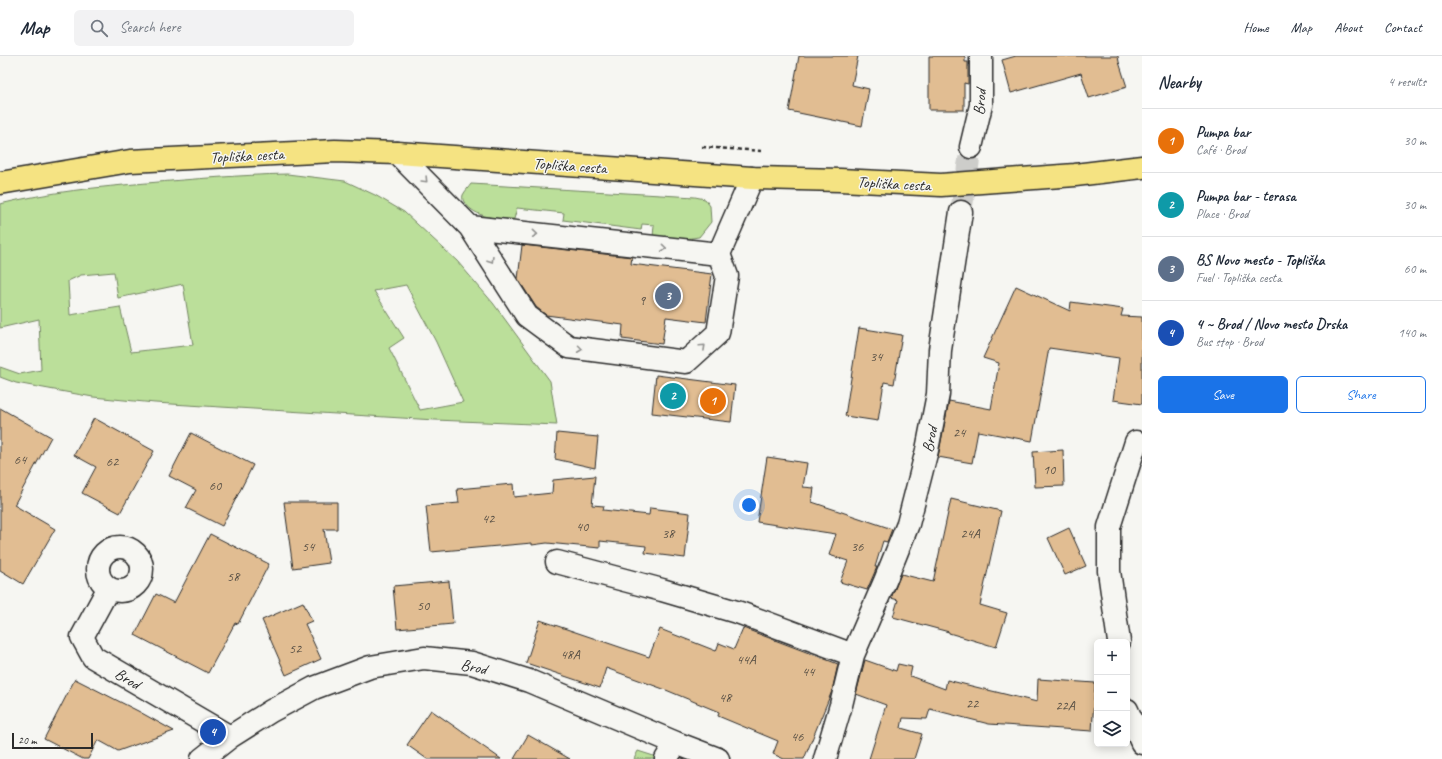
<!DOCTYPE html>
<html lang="en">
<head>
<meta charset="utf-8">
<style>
  body { margin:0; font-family:Caveat,sans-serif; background:#f2f2f3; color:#1f2937 }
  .controls { position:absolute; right:12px; bottom:12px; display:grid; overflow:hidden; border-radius:6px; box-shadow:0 2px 10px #0003 }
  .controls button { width:36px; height:36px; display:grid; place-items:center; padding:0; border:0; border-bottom:1px solid #e0e1e3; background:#fff; color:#1f2937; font:20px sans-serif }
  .scale { position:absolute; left:12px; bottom:10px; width:81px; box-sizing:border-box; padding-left:4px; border:2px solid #2b2b2b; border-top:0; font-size:11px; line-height:14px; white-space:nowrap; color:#2b2b2b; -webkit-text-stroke:3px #f6f6f2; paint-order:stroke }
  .you { position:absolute; left:749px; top:449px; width:14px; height:14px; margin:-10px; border:3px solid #fff; border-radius:50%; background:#1a73e8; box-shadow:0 0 0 6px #1a73e833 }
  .badge { display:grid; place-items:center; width:26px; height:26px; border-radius:50%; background:#1a73e8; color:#fff; font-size:13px; font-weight:700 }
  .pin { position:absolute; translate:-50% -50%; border:2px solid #fff; box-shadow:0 1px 4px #0006 }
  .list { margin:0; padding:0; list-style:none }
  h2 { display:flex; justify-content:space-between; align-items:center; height:52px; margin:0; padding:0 16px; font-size:17px }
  h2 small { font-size:13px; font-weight:400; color:#747a83 }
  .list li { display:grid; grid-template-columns:26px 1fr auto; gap:12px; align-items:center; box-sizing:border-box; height:64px; padding:0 16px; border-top:1px solid #e0e1e3 }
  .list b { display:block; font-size:15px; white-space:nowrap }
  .list p { margin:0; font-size:13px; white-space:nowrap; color:#747a83 }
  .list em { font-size:13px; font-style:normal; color:#747a83 }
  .actions { display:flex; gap:8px; padding:12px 16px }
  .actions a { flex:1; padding:9px 0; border:1px solid #1a73e8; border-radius:6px; text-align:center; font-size:14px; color:#1a73e8 }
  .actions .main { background:#1a73e8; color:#fff }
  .icon { flex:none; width:22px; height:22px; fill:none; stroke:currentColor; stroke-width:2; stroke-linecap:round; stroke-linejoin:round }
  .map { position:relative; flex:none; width:1142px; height:703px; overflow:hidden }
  header { display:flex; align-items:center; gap:24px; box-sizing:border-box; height:56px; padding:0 20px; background:#fff; border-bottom:1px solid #e0e1e3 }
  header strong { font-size:19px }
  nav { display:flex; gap:22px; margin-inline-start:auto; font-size:14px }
  .search { width:280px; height:36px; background:#f2f2f3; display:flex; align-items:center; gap:10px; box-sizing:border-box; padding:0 14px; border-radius:6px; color:#747a83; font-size:15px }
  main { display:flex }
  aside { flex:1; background:#fff }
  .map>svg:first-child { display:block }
  .green { fill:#bbdf9a; stroke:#738562; fill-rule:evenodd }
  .building { fill:#e1bd92; stroke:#2b2b2b }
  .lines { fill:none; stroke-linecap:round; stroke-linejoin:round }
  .minor-tunnel { stroke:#cdcdca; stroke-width:22; stroke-dasharray:22 11; stroke-linecap:butt }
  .minor-casing { stroke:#2b2b2b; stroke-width:25 }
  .major-casing { stroke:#2b2b2b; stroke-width:25 }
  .path { stroke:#2b2b2b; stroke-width:2.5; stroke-dasharray:4 3; stroke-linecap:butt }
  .minor { stroke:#f6f6f2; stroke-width:22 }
  .major { stroke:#f5e382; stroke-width:22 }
  .oneway { stroke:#90908e }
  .labels { text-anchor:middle; stroke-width:3; stroke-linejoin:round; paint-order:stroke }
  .number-label { font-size:14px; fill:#585045 }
  .street-label { font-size:16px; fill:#2b2b2b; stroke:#f6f6f2 }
</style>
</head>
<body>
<header>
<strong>Map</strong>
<div class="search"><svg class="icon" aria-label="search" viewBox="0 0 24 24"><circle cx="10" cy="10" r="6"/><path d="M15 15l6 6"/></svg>Search here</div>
<nav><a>Home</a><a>Map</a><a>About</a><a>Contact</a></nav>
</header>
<main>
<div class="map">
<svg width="1142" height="703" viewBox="0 0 1142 703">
  <rect width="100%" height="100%" fill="#f6f6f2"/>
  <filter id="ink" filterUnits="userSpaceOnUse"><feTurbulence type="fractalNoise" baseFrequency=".025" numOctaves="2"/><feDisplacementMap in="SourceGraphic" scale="8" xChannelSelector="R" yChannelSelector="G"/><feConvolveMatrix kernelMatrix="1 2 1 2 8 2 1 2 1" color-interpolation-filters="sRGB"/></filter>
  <g filter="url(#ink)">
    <!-- green -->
    <path class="green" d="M287,118L345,125L375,139L404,156L457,205L493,247L550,325L557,369L435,364L155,347L93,341L16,327L0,321V311L20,318L41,314L39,263L0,272V148C49,136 98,131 147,127C194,123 240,119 287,118ZM114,216L118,242L183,228L193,289L131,296L120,251L70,259L68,225L81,219ZM406,229L436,286L463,346L420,354L389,292L404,282L374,235Z
      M471,128L695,141L705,143L710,150L711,166L699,181L685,183L653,181L654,169L642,168L641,174L563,164L564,157L517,152L514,163C497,163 476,162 465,147C463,145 462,142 463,139C465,135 469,131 471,128Z
      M638,695L663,703H634Z"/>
    <!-- building -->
    <path class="building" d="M799,0H858L852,29L869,33L862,70L789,55Z
      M929,0H965V6H968V28L964,27V54H929Z
      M1016,0H1118L1119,6L1127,31L1089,42L1081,17L1011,37L1002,4Z
      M522,189L632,201L631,208L712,218L706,266L666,261L662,288L622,283L623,269L546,259L536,251L518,223Z
      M1016,230L1070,255L1071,246L1123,253L1121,260L1142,261V348L1113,344L1119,302L1049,292L1032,385L978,375L972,407L938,401L949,345L991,353L999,307L983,302Z
      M859,272L902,279L894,328L884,326L878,365L845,360Z
      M656,319L735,329L731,366L652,357Z
      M0,352L51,381L14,449L55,473L23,528L0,514Z
      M94,362L154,395L120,457L82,437L96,411L74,399Z
      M191,377L253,409L222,470L186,452L196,434L169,420Z
      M557,377L598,381L595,412L555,403Z
      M1063,394L1064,430L1035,431L1033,396Z
      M767,401L807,407L803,431L814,432L812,446L892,473L887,486L883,485L875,511H877L867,534L840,526L848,505L829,499L836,478L757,466Z
      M595,420L592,449L604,450L603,454L649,459L650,452L690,457L685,502L645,497L646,490L600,485V492L547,487L532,489V487L431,496L426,450L459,447L457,433L513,428L514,441L552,437L553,424Z
      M951,443L1001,455L980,549L1007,557L996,591L949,577V576L893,561L898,544L891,542L901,518L933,526Z
      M284,446H337V473H324L329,507L293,512Z
      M1069,472L1086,510L1065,519L1048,482Z
      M210,478L269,508L238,568L235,567L208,617L135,579L156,538L174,547Z
      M449,525L453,568L397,573L393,530Z
      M303,546L312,565L305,568L321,603L286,619L262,564Z
      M540,564L649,601L660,573L716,595L719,587L734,593L743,572L838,608L832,635L804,703H784L773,698L778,685L718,660L719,656L666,634L606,612L600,632L526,607Z
      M865,604L896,615L898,608L912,611L910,620L945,633L947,624L1037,646L1038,623L1095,627L1092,675L989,668L930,653L927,663L903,662L901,672L922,678L914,703H869L886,649L856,638Z
      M75,623L138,655L174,675L118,695L98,684L88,703H83L44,683Z
      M431,654L501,703H427L407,689Z
      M528,679L570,703H514Z"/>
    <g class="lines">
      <!-- minor-tunnel -->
      <path class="minor-tunnel" d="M961,156L971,91"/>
      <!-- minor casing -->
      <g class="minor-casing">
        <path id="minor" d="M971,91L981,49V0
          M397,97L470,171L719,198L752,122
          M470,171L527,260L569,291L686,306L718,277L727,220L719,198
          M98 513a22 22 0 1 1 44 0a22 22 0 1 1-44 0Z
          M557,506L662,534L740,557L853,599
          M108,533L82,581L93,601L230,681
          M1119,586L1109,515V471L1136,386
          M1127,654L1142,687
          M202,703L230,681L271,655L314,632L370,611L424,602L472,607L529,625L676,687L718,703
          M666,703L676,687
          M825,703L841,649L853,599L885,525L908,468L927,394L938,338L940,294L961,156"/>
      </g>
      <!-- major casing -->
      <g class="major-casing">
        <path id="major" d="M0,127L130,105L335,95L397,97L752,122L840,124L941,129L1075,119L1142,111"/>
      </g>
      <!-- path -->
      <path class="path" d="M702,91L761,95"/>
      <!-- minor -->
      <use href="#minor" class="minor"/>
      <!-- major -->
      <use href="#major" class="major"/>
    </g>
    <!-- one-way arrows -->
    <defs><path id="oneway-chevron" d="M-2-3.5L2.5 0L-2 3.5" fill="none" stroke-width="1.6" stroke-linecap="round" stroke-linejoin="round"/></defs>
    <g class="oneway">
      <use href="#oneway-chevron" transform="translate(425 124) rotate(46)"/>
      <use href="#oneway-chevron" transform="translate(535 178) rotate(6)"/>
      <use href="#oneway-chevron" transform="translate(664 192) rotate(6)"/>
      <use href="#oneway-chevron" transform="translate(491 204) rotate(58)"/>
      <use href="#oneway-chevron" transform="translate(703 291) rotate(-43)"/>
      <use href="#oneway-chevron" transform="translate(580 293) rotate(7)"/>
    </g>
  </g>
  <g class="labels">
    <!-- number labels -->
    <g class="number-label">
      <text x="642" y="249">9</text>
      <text x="876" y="305">34</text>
      <text x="959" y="381">24</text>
      <text x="20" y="408">64</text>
      <text x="112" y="410">62</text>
      <text x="1049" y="418">10</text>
      <text x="215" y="434">60</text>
      <text x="488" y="467">42</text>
      <text x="582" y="475">40</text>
      <text x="668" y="482">38</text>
      <text x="970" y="482">24A</text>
      <text x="308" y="495">54</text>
      <text x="857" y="495">36</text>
      <text x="233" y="525">58</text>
      <text x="423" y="554">50</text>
      <text x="295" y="597">52</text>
      <text x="570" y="603">48A</text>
      <text x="746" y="608">44A</text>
      <text x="808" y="620">44</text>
      <text x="725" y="646">48</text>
      <text x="972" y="652">22</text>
      <text x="1065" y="654">22A</text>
      <text x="797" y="685">46</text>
    </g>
    <!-- street labels -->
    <g class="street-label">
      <text transform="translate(979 46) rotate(-85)" y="6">Brod</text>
      <text transform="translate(247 99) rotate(-3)" y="6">Topliška cesta</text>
      <text transform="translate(570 109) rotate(4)" y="6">Topliška cesta</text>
      <text transform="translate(894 127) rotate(3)" y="6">Topliška cesta</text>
      <text transform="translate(929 383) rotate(-78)" y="6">Brod</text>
      <text transform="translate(474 610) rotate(12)" y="6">Brod</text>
      <text transform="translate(128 622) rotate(31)" y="6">Brod</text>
    </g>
  </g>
</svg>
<div class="controls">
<button>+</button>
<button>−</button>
<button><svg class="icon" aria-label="layers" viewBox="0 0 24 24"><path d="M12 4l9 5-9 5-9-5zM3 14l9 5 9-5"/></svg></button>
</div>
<div class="scale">20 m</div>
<div class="you"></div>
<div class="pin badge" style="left:713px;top:345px;background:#e8710a">1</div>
<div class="pin badge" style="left:673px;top:340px;background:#0f9aa8">2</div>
<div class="pin badge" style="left:668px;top:240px;background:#5c6f8a">3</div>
<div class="pin badge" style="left:213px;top:676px;background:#1a4fb4">4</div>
</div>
<aside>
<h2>Nearby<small>4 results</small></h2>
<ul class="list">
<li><span class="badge" style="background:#e8710a">1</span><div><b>Pumpa bar</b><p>Café · Brod</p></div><em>30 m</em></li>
<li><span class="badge" style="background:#0f9aa8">2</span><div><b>Pumpa bar - terasa</b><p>Place · Brod</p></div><em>30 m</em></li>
<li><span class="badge" style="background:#5c6f8a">3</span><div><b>BS Novo mesto - Topliška</b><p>Fuel · Topliška cesta</p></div><em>60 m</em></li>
<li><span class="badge" style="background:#1a4fb4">4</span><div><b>4 ~ Brod / Novo mesto Drska</b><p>Bus stop · Brod</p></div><em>140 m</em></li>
</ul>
<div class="actions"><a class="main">Save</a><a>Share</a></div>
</aside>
</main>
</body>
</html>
